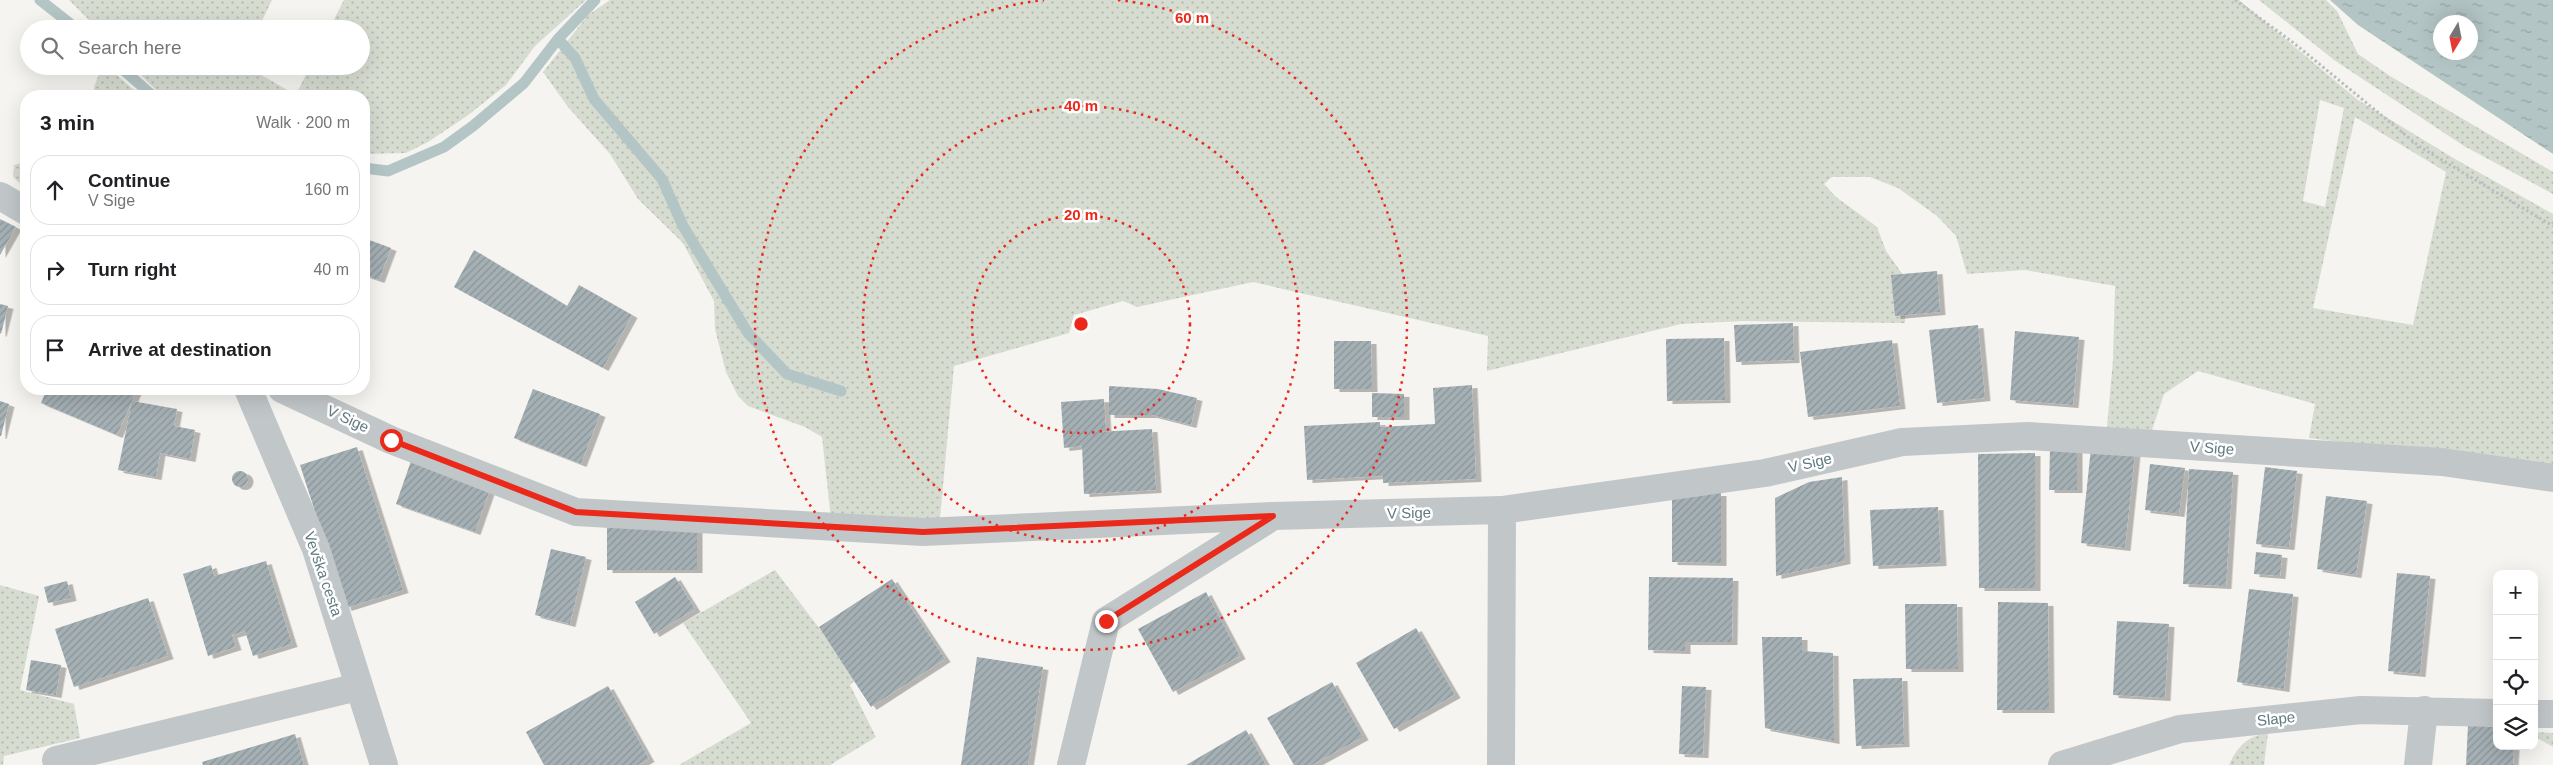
<!DOCTYPE html>
<html lang="en">
<head>
<meta charset="utf-8">
<style>
  body { margin:0; font-family:Arial,sans-serif; background:#f6f6f6; color:#202124 }
  .controls { position:absolute; right:15px; bottom:15px; display:grid; overflow:hidden; border-radius:10px; box-shadow:0 5px 20px #0002 }
  .controls button { width:45px; height:45px; display:grid; place-items:center; padding:0; border:0; border-bottom:1px solid #e0e0e0; background:#fff; color:#202124; font:25px sans-serif }
  .compass { position:absolute; left:2433px; top:15px; width:45px; height:45px; border-radius:50%; background:#fff; box-shadow:0 5px 20px #0002; rotate:190deg }
  .stop { position:absolute; width:15px; height:15px; margin:-11px; border:4px solid #ea291b; border-radius:50%; background:#fff }
  .stop.end { background:#ea291b; border-color:#fff; box-shadow:0 1px 5px #0008 }
  .list { margin:0; padding:0; list-style:none }
  h2 { display:flex; justify-content:space-between; align-items:center; height:65px; margin:0; padding:0 20px; font-size:21px }
  h2 small { font-size:16px; font-weight:400; color:#757577 }
  .list li { display:grid; grid-template-columns:32px 1fr auto; gap:15px; align-items:center; box-sizing:border-box; height:70px; margin:0 10px 10px; padding:0 10px; border:1px solid #e0e0e0; border-radius:20px }
  .list b { display:block; font-size:19px; white-space:nowrap }
  .list p { margin:0; font-size:16px; white-space:nowrap; color:#757577 }
  .list em { font-size:16px; font-style:normal; color:#757577 }
  .icon { flex:none; width:28px; height:28px; fill:none; stroke:currentColor; stroke-width:2; stroke-linecap:round; stroke-linejoin:round }
  .map { position:relative; flex:none; width:2553px; height:765px; overflow:hidden }
  .search { position:absolute; background:#fff; box-shadow:0 5px 20px #0002; left:20px; top:20px; width:350px; height:55px; display:flex; align-items:center; gap:12px; box-sizing:border-box; padding:0 18px; border-radius:28px; color:#757577; font-size:19px }
  .panel { position:absolute; background:#fff; box-shadow:0 5px 20px #0002; left:20px; top:90px; width:350px; height:305px; border-radius:20px }
  .map>svg:first-child { display:block }
  .grass { fill:url(#grass-dots); fill-rule:evenodd }
  .water { fill:url(#water-ripples); fill-rule:evenodd }
  .lines { fill:none; stroke-linecap:round; stroke-linejoin:round }
  .stream { stroke:#b4c5c6; stroke-width:11 }
  .building { fill:url(#building-hatch); filter:url(#shadow) }
  .path { stroke:#bbbebf; stroke-width:3; stroke-dasharray:2.5 2.5; stroke-linecap:butt }
  .minor { stroke:#c1c6c8; stroke-width:28 }
  .route { stroke:#ea291b; stroke-width:6 }
  .ring { fill:none; stroke:#ea291b; stroke-width:2.5; stroke-dasharray:2.5 5 }
  .labels { text-anchor:middle; stroke-width:5; stroke-linejoin:round; paint-order:stroke }
  .street-label { font-size:15px; fill:#627a83; stroke:#fff }
  .centre { fill:#ea291b; stroke:#fff; stroke-width:2.5 }
  .ring-label { font-size:15px; text-anchor:middle; font-weight:bold; fill:#ea291b; stroke:#fff; stroke-width:5; stroke-linejoin:round; paint-order:stroke }
</style>
</head>
<body>
<div class="map">
<svg width="2553" height="765" viewBox="0 0 2553 765">
  <defs>
    <pattern id="grass-dots" width="8" height="8" patternUnits="userSpaceOnUse" patternTransform="scale(1.25)"><rect width="8" height="8" fill="#d7dcd1"/><path d="M2 2h.1M6 6h.1" fill="none" stroke="#b2b7af" stroke-width="1.8" stroke-linecap="round"/></pattern>
    <pattern id="water-ripples" width="26" height="14" patternUnits="userSpaceOnUse" patternTransform="scale(1.25)"><rect width="26" height="14" fill="#b4c5c6"/><path d="M2 4q2-2 4 0t4 0M15 11q2-2 4 0t4 0" fill="none" stroke="#96a5a6"/></pattern>
    <pattern id="building-hatch" width="6" height="6" patternUnits="userSpaceOnUse" patternTransform="scale(1.25)"><rect width="6" height="6" fill="#a5b0b4"/><path d="M-1 1l2-2M0 6l6-6M5 7l2-2" fill="none" stroke="#8a9498"/></pattern>
    <filter id="shadow"><feDropShadow dx="5.5" dy="3" stdDeviation="0" flood-color="#0004"/></filter>
  </defs>
  <rect width="100%" height="100%" fill="#f5f4f0"/>
  <!-- grass -->
  <path class="grass" d="M69,0H272L258,29H98Z
    M344,0H586L535,46L506,85L467,116L428,142L406,153L364,154V96H166L161,95L132,66H246L296,95L310,66H361V29H329Z
    M610,0H2239L2358,100L2455,159L2553,214V470L2309,438L2315,404L2198,371L2164,394L2152,430L2107,427L2113,360L2115,286L2025,270L1967,274L1956,236L1937,216L1898,188L1870,177H1832L1824,184L1836,197L1877,227L1886,251L1906,279L1905,323L1743,321L1681,324L1487,371L1488,336L1253,282L1137,307L1123,301L1074,315L1069,333L954,366L940,519H831L822,437L805,427L748,406L738,396L726,372L715,329L714,301L683,243L638,199L610,154L568,107L543,72L588,15ZM2320,100L2344,108L2325,207L2303,201ZM2355,117L2446,172L2413,325L2313,308Z
    M2259,0H2326L2337,11L2358,54L2390,76L2553,172V194L2464,146L2334,60Z
    M102,66H106L141,96H94V87Z
    M21,163L26,165V189L13,177L14,165Z
    M775,570L857,678L850,685L876,737L830,765H679L751,723L683,623Z
    M0,585L39,596L20,690L74,704L80,738L4,756L3,765H0Z
    M2534,732L2553,733V747L2534,736Z
    M2268,733L2264,765H2229C2238,746 2247,736 2268,733Z"/>
  <!-- water -->
  <path class="water" d="M2330,0H2553V154L2358,25ZM2440,22H2470V52H2440Z"/>
  <g class="lines">
    <!-- stream -->
    <path class="stream" d="M40,0L77,29
      M595,0L558,39L575,58L594,99L662,179L683,226L748,333L787,374L841,391
      M119,66L153,96
      M364,168L388,171L444,147L473,126L524,83L558,39"/>
  </g>
  <!-- building -->
  <path class="building" d="M0,219L16,227L0,255Z
    M364,238L391,248L379,280L364,275Z
    M474,250L567,306L579,285L632,315L603,368L454,287Z
    M1937,271L1940,312L1895,316L1891,275Z
    M0,304L8,306L1,334L0,333Z
    M1793,323L1794,360L1736,362L1734,325Z
    M1978,325L1985,398L1937,403L1929,330Z
    M2015,331L2079,337L2073,405L2010,400Z
    M1724,338L1725,400L1667,401L1666,339Z
    M1892,340L1900,406L1808,417L1800,352Z
    M1334,341H1371L1372,389H1334Z
    M1472,385L1476,479L1383,483V476L1307,480L1304,426L1380,422V427L1435,424L1433,388Z
    M1109,386L1158,389L1197,398L1191,425L1152,415H1109Z
    M47,389H137L132,401L177,409L174,426L195,430L190,459L160,453L156,477L118,470L132,401L117,435L41,403Z
    M533,389L600,414L581,464L514,438Z
    M1372,393L1404,394V417H1372Z
    M1104,399L1106,431L1096,432L1152,429L1156,490L1084,494L1082,446L1064,448L1061,402Z
    M0,401L9,404L1,436H0Z
    M357,447L403,590L346,608L300,465Z
    M2050,448H2077V490H2049Z
    M2091,448L2135,453L2125,548L2081,543Z
    M2035,453V588H1979L1978,454Z
    M411,461L490,489L475,532L396,504Z
    M2150,464L2185,468L2179,514L2145,510Z
    M2265,467L2297,471L2289,547L2256,544Z
    M2189,469L2233,472L2226,586L2183,584Z
    M232 479a8 8 0 1 1 16 0a8 8 0 1 1-16 0Z
    M1842,477L1845,561L1776,576L1775,498L1809,482Z
    M1672,493H1721V563L1672,562Z
    M2326,496L2367,501L2356,575L2317,569Z
    M1938,507L1941,563L1873,566L1870,510Z
    M697,526V570H607V527Z
    M551,549L586,557L570,624L535,615Z
    M2256,552L2282,555L2280,576L2254,574Z
    M266,561L292,644L253,656L245,631L232,635L236,647L208,656L183,574L211,565L214,576Z
    M2397,573L2430,576L2420,674L2388,671Z
    M675,577L695,609L654,634L635,602Z
    M1649,577L1733,578L1732,642H1685V651L1648,650Z
    M892,579L945,659L871,707L819,627Z
    M67,581L71,598L48,603L44,587Z
    M2249,589L2293,594L2284,689L2237,682Z
    M1206,592L1240,656L1173,692L1138,629Z
    M148,598L168,656L74,687L55,629Z
    M1998,602L2048,603L2049,710H1997Z
    M1905,604H1957L1958,669H1906Z
    M2117,621L2169,624L2165,698L2113,695Z
    M1416,628L1455,695L1394,729L1356,663Z
    M1762,637H1802V651L1833,653L1834,741L1765,728Z
    M977,657L1043,667L1028,765H961Z
    M31,660L61,665L56,695L26,690Z
    M1902,678L1904,744L1856,746L1853,679Z
    M1332,682L1363,737L1312,765H1294L1267,718Z
    M608,686L649,759L638,765H544L526,732Z
    M1682,686L1706,687L1703,755L1679,754Z
    M2468,725L2497,727V746H2514L2513,765H2466Z
    M1246,730L1266,765H1186Z
    M295,734L304,765H203L202,762Z"/>
  <g class="lines">
    <!-- path -->
    <path class="path" d="M2235,0L2295,44L2420,147L2553,226"/>
    <!-- minor -->
    <path class="minor" d="M0,196L26,211
      M248,389L316,549L384,765
      M282,389L391,440L576,512L923,532L1273,516L1502,510L1765,473L1902,442L2028,436L2442,462L2553,478
      M2534,714H2553
      M56,760L358,687
      M1071,765L1106,621L1272,517
      M1501,765L1502,510
      M2062,765L2180,729L2361,710L2497,713
      M2418,765L2424,710"/>
  </g>
  <g class="lines">
    <!-- route -->
    <path class="route" d="M391,440L576,512L923,532L1273,516L1106,621"/>
  </g>
  <!-- distance rings -->
  <g class="ring">
    <circle cx="1081" cy="324" r="109"/>
    <circle cx="1081" cy="324" r="218"/>
    <path d="M1118 0A326 326 0 1 1 1044 0"/>
  </g>
  <g class="labels">
    <!-- street labels -->
    <g class="street-label">
      <text transform="translate(348 419) rotate(25)" y="5">V Sige</text>
      <text transform="translate(2212 448) rotate(4)" y="5">V Sige</text>
      <text transform="translate(1810 463) rotate(-13)" y="5">V Sige</text>
      <text transform="translate(1409 513) rotate(-1)" y="5">V Sige</text>
      <text transform="translate(323 574) rotate(71)" y="5">Vevška cesta</text>
      <text transform="translate(2276 719) rotate(-6)" y="5">Slape</text>
    </g>
  </g>
  <circle cx="1081" cy="324" r="8" class="centre"/>
  <g class="ring-label">
    <text x="1192" y="23">60 m</text>
    <text x="1081" y="111">40 m</text>
    <text x="1081" y="220">20 m</text>
  </g>
</svg>
<div class="controls">
<button>+</button>
<button>−</button>
<button><svg class="icon" aria-label="locate" viewBox="0 0 24 24"><circle cx="12" cy="12" r="6"/><path d="M12 2v4M12 18v4M2 12h4M18 12h4"/></svg></button>
<button><svg class="icon" aria-label="layers" viewBox="0 0 24 24"><path d="M12 4l9 5-9 5-9-5zM3 14l9 5 9-5"/></svg></button>
</div>
<svg class="compass" viewBox="-18 -18 36 36"><path d="M0-13l5 13h-10z" fill="#e53935"/><path d="M0 13l5-13h-10z" fill="#757577"/></svg>
<div class="stop" style="left:391px;top:440px"></div>
<div class="stop end" style="left:1106px;top:621px"></div>
<div class="search"><svg class="icon" aria-label="search" viewBox="0 0 24 24"><circle cx="10" cy="10" r="6"/><path d="M15 15l6 6"/></svg>Search here</div>
<section class="panel">
<h2>3 min<small>Walk · 200 m</small></h2>
<ul class="list">
<li><svg class="icon" aria-label="ahead" viewBox="0 0 24 24"><path d="M12 20V5M6 11l6-6 6 6"/></svg><div><b>Continue</b><p>V Sige</p></div><em>160 m</em></li>
<li><svg class="icon" aria-label="right" viewBox="0 0 24 24"><path d="M7 20v-9h11M14 6l5 5-5 5"/></svg><div><b>Turn right</b></div><em>40 m</em></li>
<li><svg class="icon" aria-label="arrive" viewBox="0 0 24 24"><path d="M6 21V4h12l-3 4 3 4H6"/></svg><div><b>Arrive at destination</b></div></li>
</ul>
</section>
</div>
</body>
</html>
